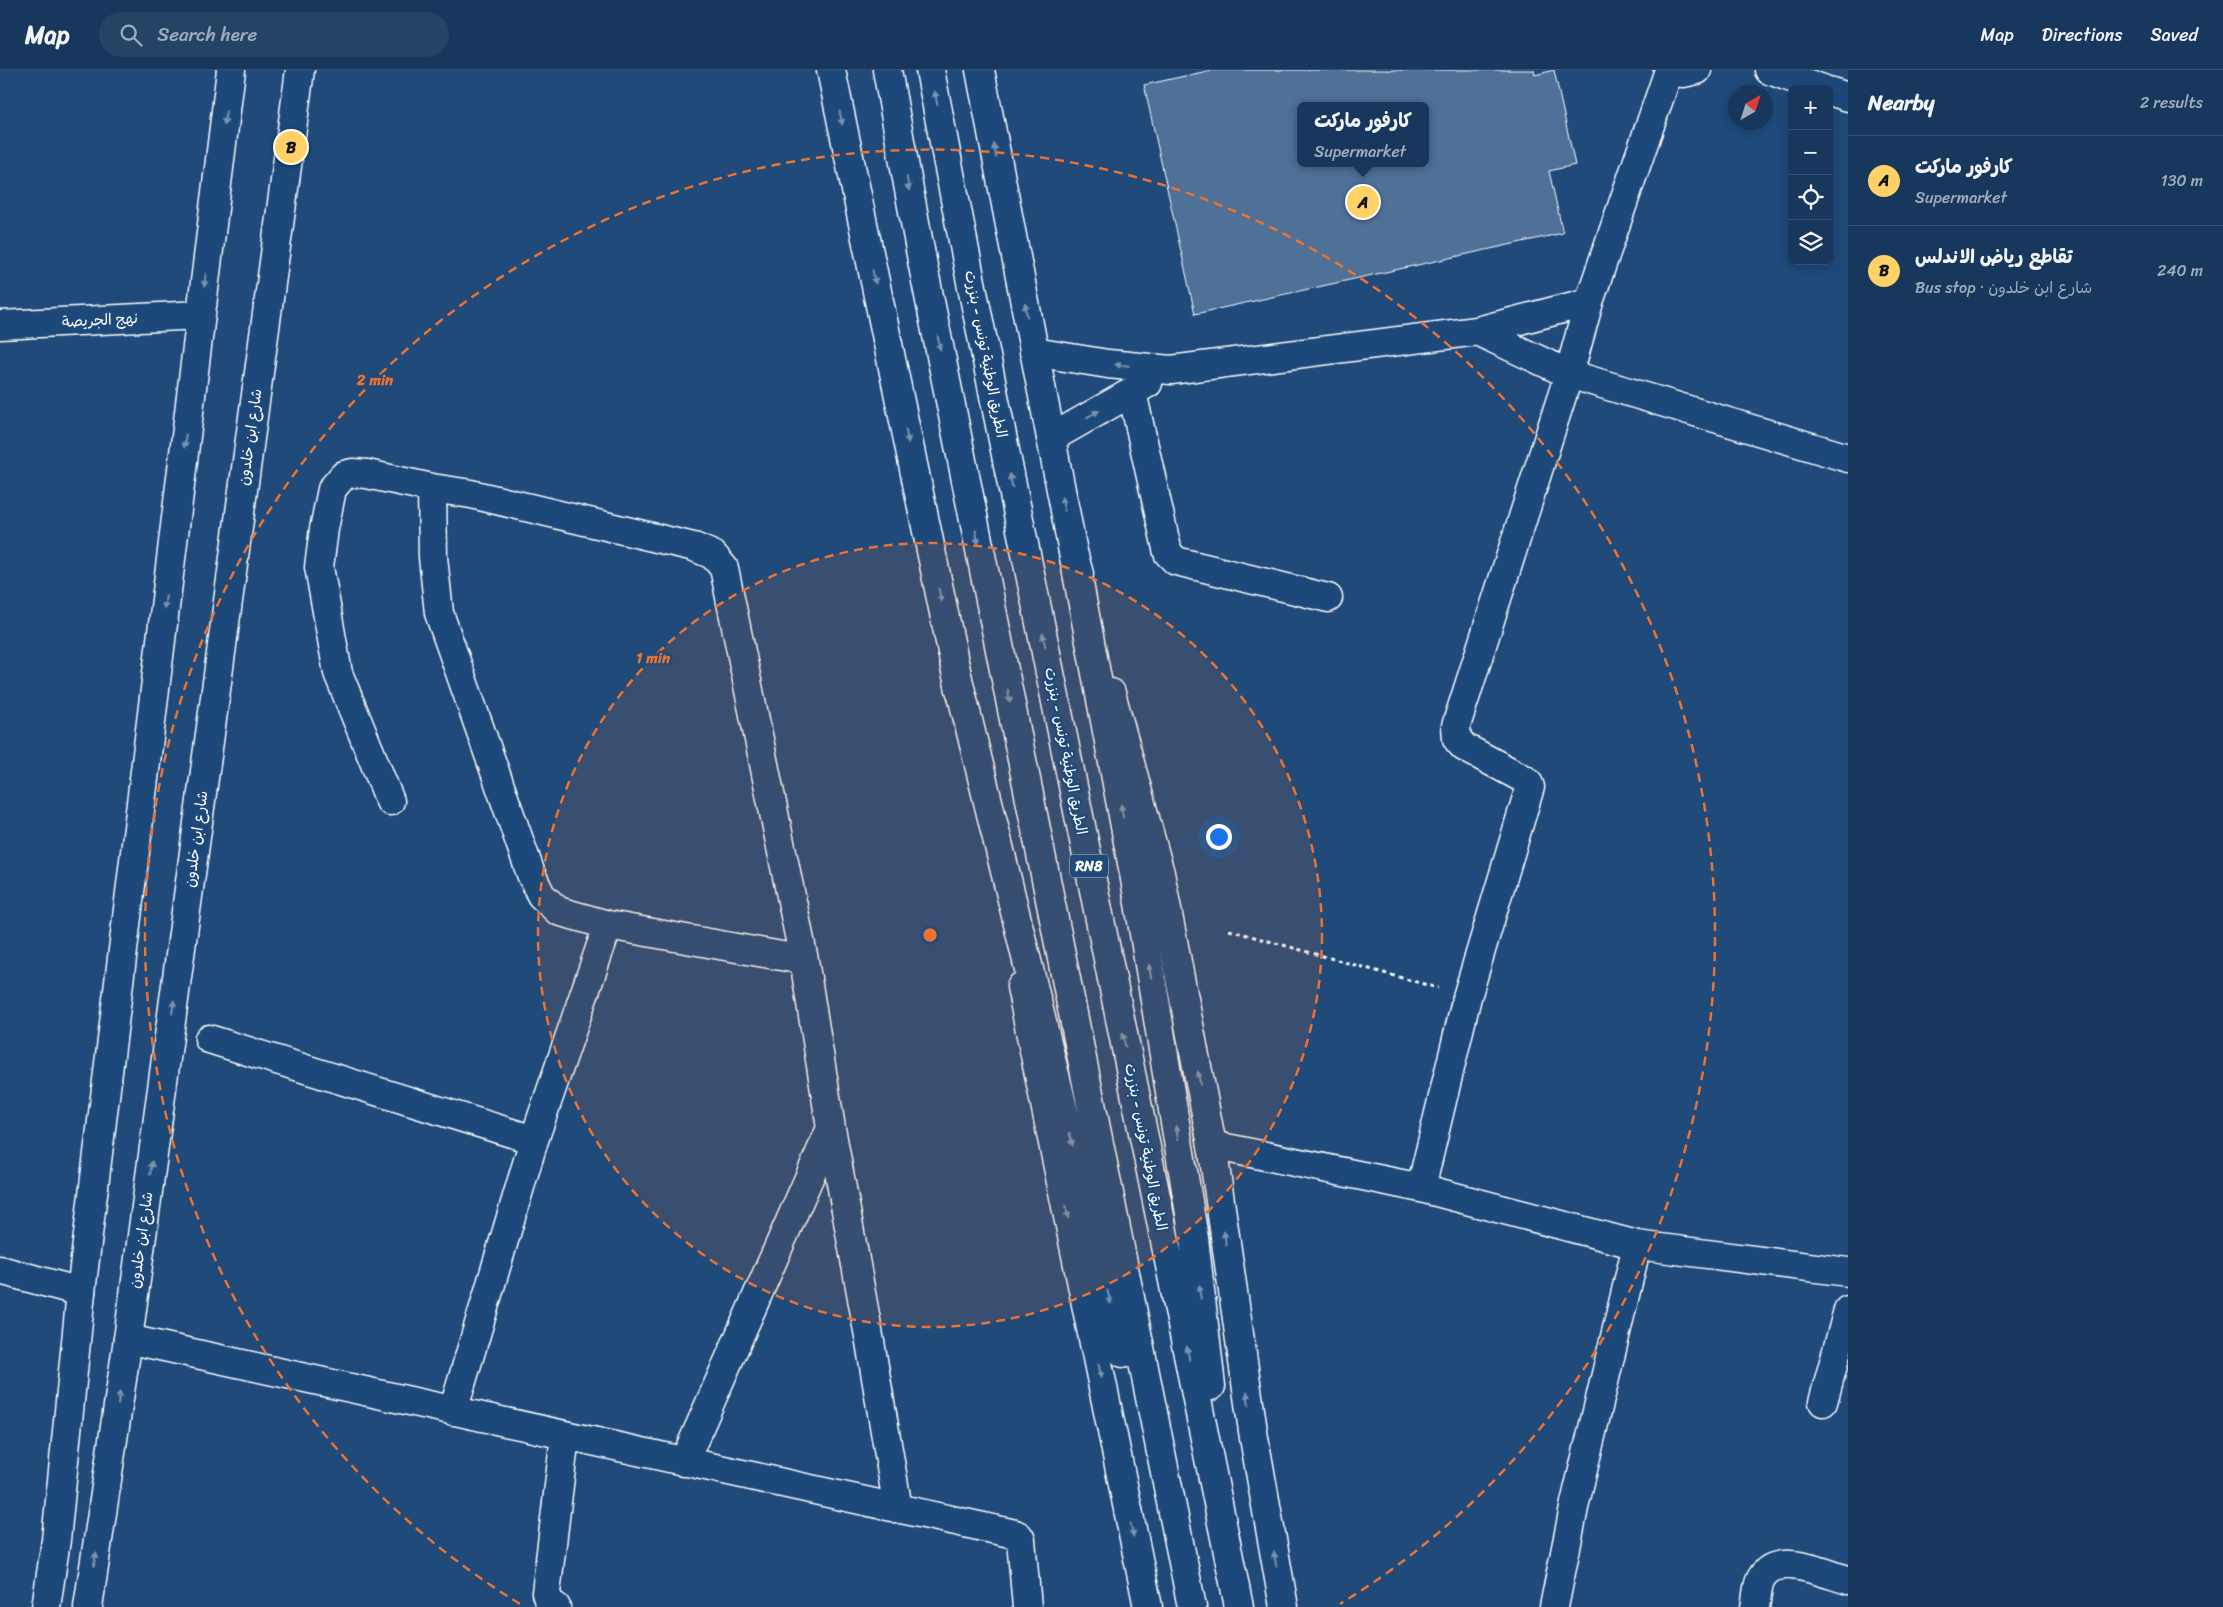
<!DOCTYPE html>
<html lang="en">
<head>
<meta charset="utf-8">
<style>
  body { margin:0; font-family:Sriracha,"Playpen Sans Arabic",sans-serif; background:#244365; color:#f1f3f6 }
  .controls { position:absolute; right:15px; top:15px; display:grid; overflow:hidden; border-radius:8px; box-shadow:0 2px 12px #0003 }
  .controls button { width:45px; height:45px; display:grid; place-items:center; padding:0; border:0; border-bottom:1px solid #365272; background:#17385c; color:#f1f3f6; font:25px sans-serif }
  .compass { position:absolute; left:1728px; top:15px; width:45px; height:45px; border-radius:50%; background:#17385c; box-shadow:0 2px 12px #0003; rotate:39deg }
  .you { position:absolute; left:1218px; top:766px; width:18px; height:18px; margin:-12px; border:4px solid #fff; border-radius:50%; background:#1a73e8; box-shadow:0 0 0 8px #1a73e833 }
  .badge { display:grid; place-items:center; width:32px; height:32px; border-radius:50%; background:#ffd166; color:#111; font-size:16px; font-weight:700 }
  .pin { position:absolute; translate:-50% -50%; border:2px solid #fff; box-shadow:0 1px 5px #0006 }
  .popup { position:absolute; left:1297px; top:32px; width:132px; height:65px; box-sizing:border-box; display:grid; place-content:center; border-radius:8px; background:#17385c; filter:drop-shadow(0 1px 4px #0005); font-size:16px; white-space:nowrap; color:#9eacbb }
  .popup b { font-size:19px; color:#f1f3f6 }
  .popup::after { content:''; position:absolute; left:50%; top:100%; margin-left:-10px; border:10px solid transparent; border-top-color:#17385c }
  .list { margin:0; padding:0; list-style:none }
  h2 { display:flex; justify-content:space-between; align-items:center; height:65px; margin:0; padding:0 20px; font-size:21px }
  h2 small { font-size:16px; font-weight:400; color:#9eacbb }
  .list li { display:grid; grid-template-columns:32px 1fr auto; gap:15px; align-items:center; box-sizing:border-box; height:90px; padding:0 20px; border-top:1px solid #365272 }
  .list b { display:block; font-size:19px; white-space:nowrap }
  .list p { margin:0; font-size:16px; white-space:nowrap; color:#9eacbb }
  .list em { font-size:16px; font-style:normal; color:#9eacbb }
  .icon { flex:none; width:28px; height:28px; fill:none; stroke:currentColor; stroke-width:2; stroke-linecap:round; stroke-linejoin:round }
  .map { position:relative; flex:none; width:1848px; height:1537px; overflow:hidden }
  header { display:flex; align-items:center; gap:30px; box-sizing:border-box; height:70px; padding:0 25px; background:#17385c; border-bottom:1px solid #365272 }
  header strong { font-size:24px }
  nav { display:flex; gap:28px; margin-inline-start:auto; font-size:18px }
  .search { width:350px; height:45px; background:#244365; display:flex; align-items:center; gap:12px; box-sizing:border-box; padding:0 18px; border-radius:28px; color:#9eacbb; font-size:19px }
  main { display:flex }
  aside { flex:1; background:#17385c }
  .map>svg:first-child { display:block }
  .building { fill:#507197; stroke:#fff; fill-rule:evenodd }
  .lines { fill:none; stroke-linecap:round; stroke-linejoin:round }
  .minor-casing { stroke:#fff; stroke-width:31 }
  .major-casing { stroke:#fff; stroke-width:31 }
  .highway-casing { stroke:#fff; stroke-width:31 }
  .path { stroke:#fff; stroke-width:3; stroke-dasharray:4 4; stroke-linecap:butt }
  .minor { stroke:#1f4a7a; stroke-width:28 }
  .major { stroke:#1f4a7a; stroke-width:28 }
  .highway { stroke:#1f4a7a; stroke-width:28 }
  .oneway { fill:#7992af }
  .ring { fill:none; stroke:#eb7230; stroke-width:2.5; stroke-dasharray:9 6 }
  .labels { text-anchor:middle; stroke-width:4.5; stroke-linejoin:round; paint-order:stroke }
  .shield { fill:#1f4a7a; stroke:#bcc9d7; stroke-width:1 }
  .shield-label { font-size:14px; font-weight:bold; fill:#fff }
  .street-label { font-size:15px; fill:#fff; stroke:#1f4a7a }
  .centre { fill:#eb7230; stroke:#1f4a7a; stroke-width:2.5 }
  .ring-label { font-size:15px; text-anchor:middle; font-weight:bold; fill:#eb7230; stroke:#1f4a7a; stroke-width:4.5; stroke-linejoin:round; paint-order:stroke }
</style>
</head>
<body>
<header>
<strong>Map</strong>
<div class="search"><svg class="icon" aria-label="search" viewBox="0 0 24 24"><circle cx="10" cy="10" r="6"/><path d="M15 15l6 6"/></svg>Search here</div>
<nav><a>Map</a><a>Directions</a><a>Saved</a></nav>
</header>
<main>
<div class="map">
<svg width="1848" height="1537" viewBox="0 0 1848 1537">
  <rect width="100%" height="100%" fill="#1f4a7a"/>
  <filter id="ink" filterUnits="userSpaceOnUse"><feTurbulence type="fractalNoise" baseFrequency=".02" numOctaves="2"/><feDisplacementMap in="SourceGraphic" scale="10" xChannelSelector="R" yChannelSelector="G"/><feConvolveMatrix kernelMatrix="1 2 1 2 8 2 1 2 1" color-interpolation-filters="sRGB"/></filter>
  <g filter="url(#ink)">
    <!-- building -->
    <path class="building" d="M1212,0H1534L1535,5L1554,0L1575,95L1549,101L1563,163L1195,244L1144,15ZM1300,36H1426V93H1300Z"/>
    <g class="lines">
      <!-- minor casing -->
      <g class="minor-casing">
        <path id="minor" d="M1669,0L1683,3L1697,0
          M1769,0L1823,19
          M1829,21L1848,27
          M0,255L200,245
          M1477,261L1569,304L1848,388
          M1034,282L1108,294L1171,300L1477,261L1589,232
          M1132,322L1168,483L1176,491L1328,528
          M1051,368L1148,313
          M390,731L338,603L319,497L324,459L332,419L344,405L353,403L367,404L432,418
          M804,890L608,855L558,841L541,825L531,804L439,543L433,487L432,418L471,424L694,477L713,485L724,498L804,890L831,1058L870,1272L898,1439
          M209,969L534,1070
          M1212,1075L1421,1118L1637,1175L1848,1202
          M1421,1118L1467,927L1530,717L1528,712L1522,708L1464,677L1457,669L1456,656L1569,304L1589,232L1669,0
          M0,1200L81,1222
          M128,1269L1015,1464L1019,1466L1021,1470L1027,1537
          M1823,1332L1848,1240
          M453,1341L534,1070L608,855
          M684,1392L831,1058
          M556,1537L549,1532L546,1523L565,1366
          M1554,1537L1575,1433L1637,1175
          M1755,1537C1757,1528 1757,1514 1762,1507C1777,1481 1826,1504 1848,1510"/>
      </g>
      <!-- major casing -->
      <g class="major-casing">
        <path id="major" d="M831,0L960,620
          M980,0L1073,482L1079,504
          M1111,623L1160,803L1212,1075L1254,1368L1284,1537
          M1021,917L1148,1537"/>
      </g>
      <!-- highway casing -->
      <g class="highway-casing">
        <path id="highway" d="M887,0L923,196L1192,1537
          M930,0L971,212L1239,1537
          M1073,482L1135,809L1194,1168L1211,1316
          M955,597L1123,1283
          M46,1537L56,1470L81,1222L231,0
          M88,1537L128,1269L300,0"/>
      </g>
      <!-- path -->
      <path class="path" d="M1229,860L1438,918"/>
      <!-- minor -->
      <use href="#minor" class="minor"/>
      <!-- major -->
      <use href="#major" class="major"/>
      <!-- highway -->
      <use href="#highway" class="highway"/>
    </g>
    <!-- one-way arrows -->
    <defs><path id="oneway-solid" d="M-6-.8H1V-3.2L6.5 0L1 3.2V.8H-6Z" transform="scale(1.25)"/></defs>
    <g class="oneway">
      <use href="#oneway-solid" transform="translate(936 28) rotate(-101)"/>
      <use href="#oneway-solid" transform="translate(225 48) rotate(97)"/>
      <use href="#oneway-solid" transform="translate(841 48) rotate(78)"/>
      <use href="#oneway-solid" transform="translate(995 81) rotate(-101)"/>
      <use href="#oneway-solid" transform="translate(908 114) rotate(80)"/>
      <use href="#oneway-solid" transform="translate(874 207) rotate(78)"/>
      <use href="#oneway-solid" transform="translate(205 210) rotate(97)"/>
      <use href="#oneway-solid" transform="translate(1026 240) rotate(-101)"/>
      <use href="#oneway-solid" transform="translate(939 273) rotate(79)"/>
      <use href="#oneway-solid" transform="translate(1122 295) rotate(-175)"/>
      <use href="#oneway-solid" transform="translate(1093 344) rotate(-29)"/>
      <use href="#oneway-solid" transform="translate(907 366) rotate(78)"/>
      <use href="#oneway-solid" transform="translate(185 371) rotate(97)"/>
      <use href="#oneway-solid" transform="translate(1011 411) rotate(-101)"/>
      <use href="#oneway-solid" transform="translate(1063 434) rotate(-101)"/>
      <use href="#oneway-solid" transform="translate(977 467) rotate(79)"/>
      <use href="#oneway-solid" transform="translate(940 525) rotate(78)"/>
      <use href="#oneway-solid" transform="translate(165 532) rotate(97)"/>
      <use href="#oneway-solid" transform="translate(1044 570) rotate(-101)"/>
      <use href="#oneway-solid" transform="translate(1009 626) rotate(79)"/>
      <use href="#oneway-solid" transform="translate(1122 741) rotate(-101)"/>
      <use href="#oneway-solid" transform="translate(1150 901) rotate(-99)"/>
      <use href="#oneway-solid" transform="translate(173 937) rotate(-82)"/>
      <use href="#oneway-solid" transform="translate(1124 970) rotate(-101)"/>
      <use href="#oneway-solid" transform="translate(1199 1008) rotate(-101)"/>
      <use href="#oneway-solid" transform="translate(1177 1062) rotate(-99)"/>
      <use href="#oneway-solid" transform="translate(1071 1069) rotate(76)"/>
      <use href="#oneway-solid" transform="translate(151 1098) rotate(-82)"/>
      <use href="#oneway-solid" transform="translate(1067 1142) rotate(78)"/>
      <use href="#oneway-solid" transform="translate(1225 1168) rotate(-98)"/>
      <use href="#oneway-solid" transform="translate(1200 1222) rotate(-96)"/>
      <use href="#oneway-solid" transform="translate(1109 1227) rotate(76)"/>
      <use href="#oneway-solid" transform="translate(1188 1283) rotate(-101)"/>
      <use href="#oneway-solid" transform="translate(1100 1301) rotate(78)"/>
      <use href="#oneway-solid" transform="translate(119 1328) rotate(-81)"/>
      <use href="#oneway-solid" transform="translate(1248 1329) rotate(-98)"/>
      <use href="#oneway-solid" transform="translate(1132 1460) rotate(78)"/>
      <use href="#oneway-solid" transform="translate(95 1489) rotate(-81)"/>
      <use href="#oneway-solid" transform="translate(1275 1489) rotate(-100)"/>
    </g>
  </g>
  <!-- distance rings -->
  <circle cx="930" cy="865" r="392" fill="#eb7230" fill-opacity=".12"/>
  <g class="ring">
    <circle cx="930" cy="865" r="392"/>
    <path d="M520 1534A785 785 0 1 1 1340 1534"/>
  </g>
  <g class="labels">
    <!-- shield labels -->
    <rect class="shield" x="1070" y="784.5" width="38" height="23" rx="4"/>
    <g class="shield-label">
      <text x="1089" y="801">RN8</text>
    </g>
    <!-- street labels -->
    <g class="street-label">
      <text transform="translate(100 250) rotate(-3)" y="5">نهج الجريصة</text>
      <text transform="translate(986 284) rotate(79)" y="5">الطريق الوطنية تونس - بنزرت</text>
      <text transform="translate(250 367) rotate(-82)" y="5">شارع ابن خلدون</text>
      <text transform="translate(1066 681) rotate(79)" y="5">الطريق الوطنية تونس - بنزرت</text>
      <text transform="translate(196 769) rotate(-82)" y="5">شارع ابن خلدون</text>
      <text transform="translate(1146 1077) rotate(79)" y="5">الطريق الوطنية تونس - بنزرت</text>
      <text transform="translate(141 1170) rotate(-82)" y="5">شارع ابن خلدون</text>
    </g>
  </g>
  <circle cx="930" cy="865" r="8" class="centre"/>
  <g class="ring-label">
    <text x="375" y="315">2 min</text>
    <text x="653" y="593">1 min</text>
  </g>
</svg>
<div class="controls">
<button>+</button>
<button>−</button>
<button><svg class="icon" aria-label="locate" viewBox="0 0 24 24"><circle cx="12" cy="12" r="6"/><path d="M12 2v4M12 18v4M2 12h4M18 12h4"/></svg></button>
<button><svg class="icon" aria-label="layers" viewBox="0 0 24 24"><path d="M12 4l9 5-9 5-9-5zM3 14l9 5 9-5"/></svg></button>
</div>
<svg class="compass" viewBox="-18 -18 36 36"><path d="M0-13l5 13h-10z" fill="#e53935"/><path d="M0 13l5-13h-10z" fill="#9eacbb"/></svg>
<div class="you"></div>
<div class="pin badge" style="left:1363px;top:132px">A</div>
<div class="popup"><b>كارفور ماركت</b>Supermarket</div>
<div class="pin badge" style="left:291px;top:77px">B</div>
</div>
<aside>
<h2>Nearby<small>2 results</small></h2>
<ul class="list">
<li><span class="badge">A</span><div><b>كارفور ماركت</b><p>Supermarket</p></div><em>130 m</em></li>
<li><span class="badge">B</span><div><b>تقاطع رياض الاندلس</b><p>Bus stop · شارع ابن خلدون</p></div><em>240 m</em></li>
</ul>
</aside>
</main>
</body>
</html>
